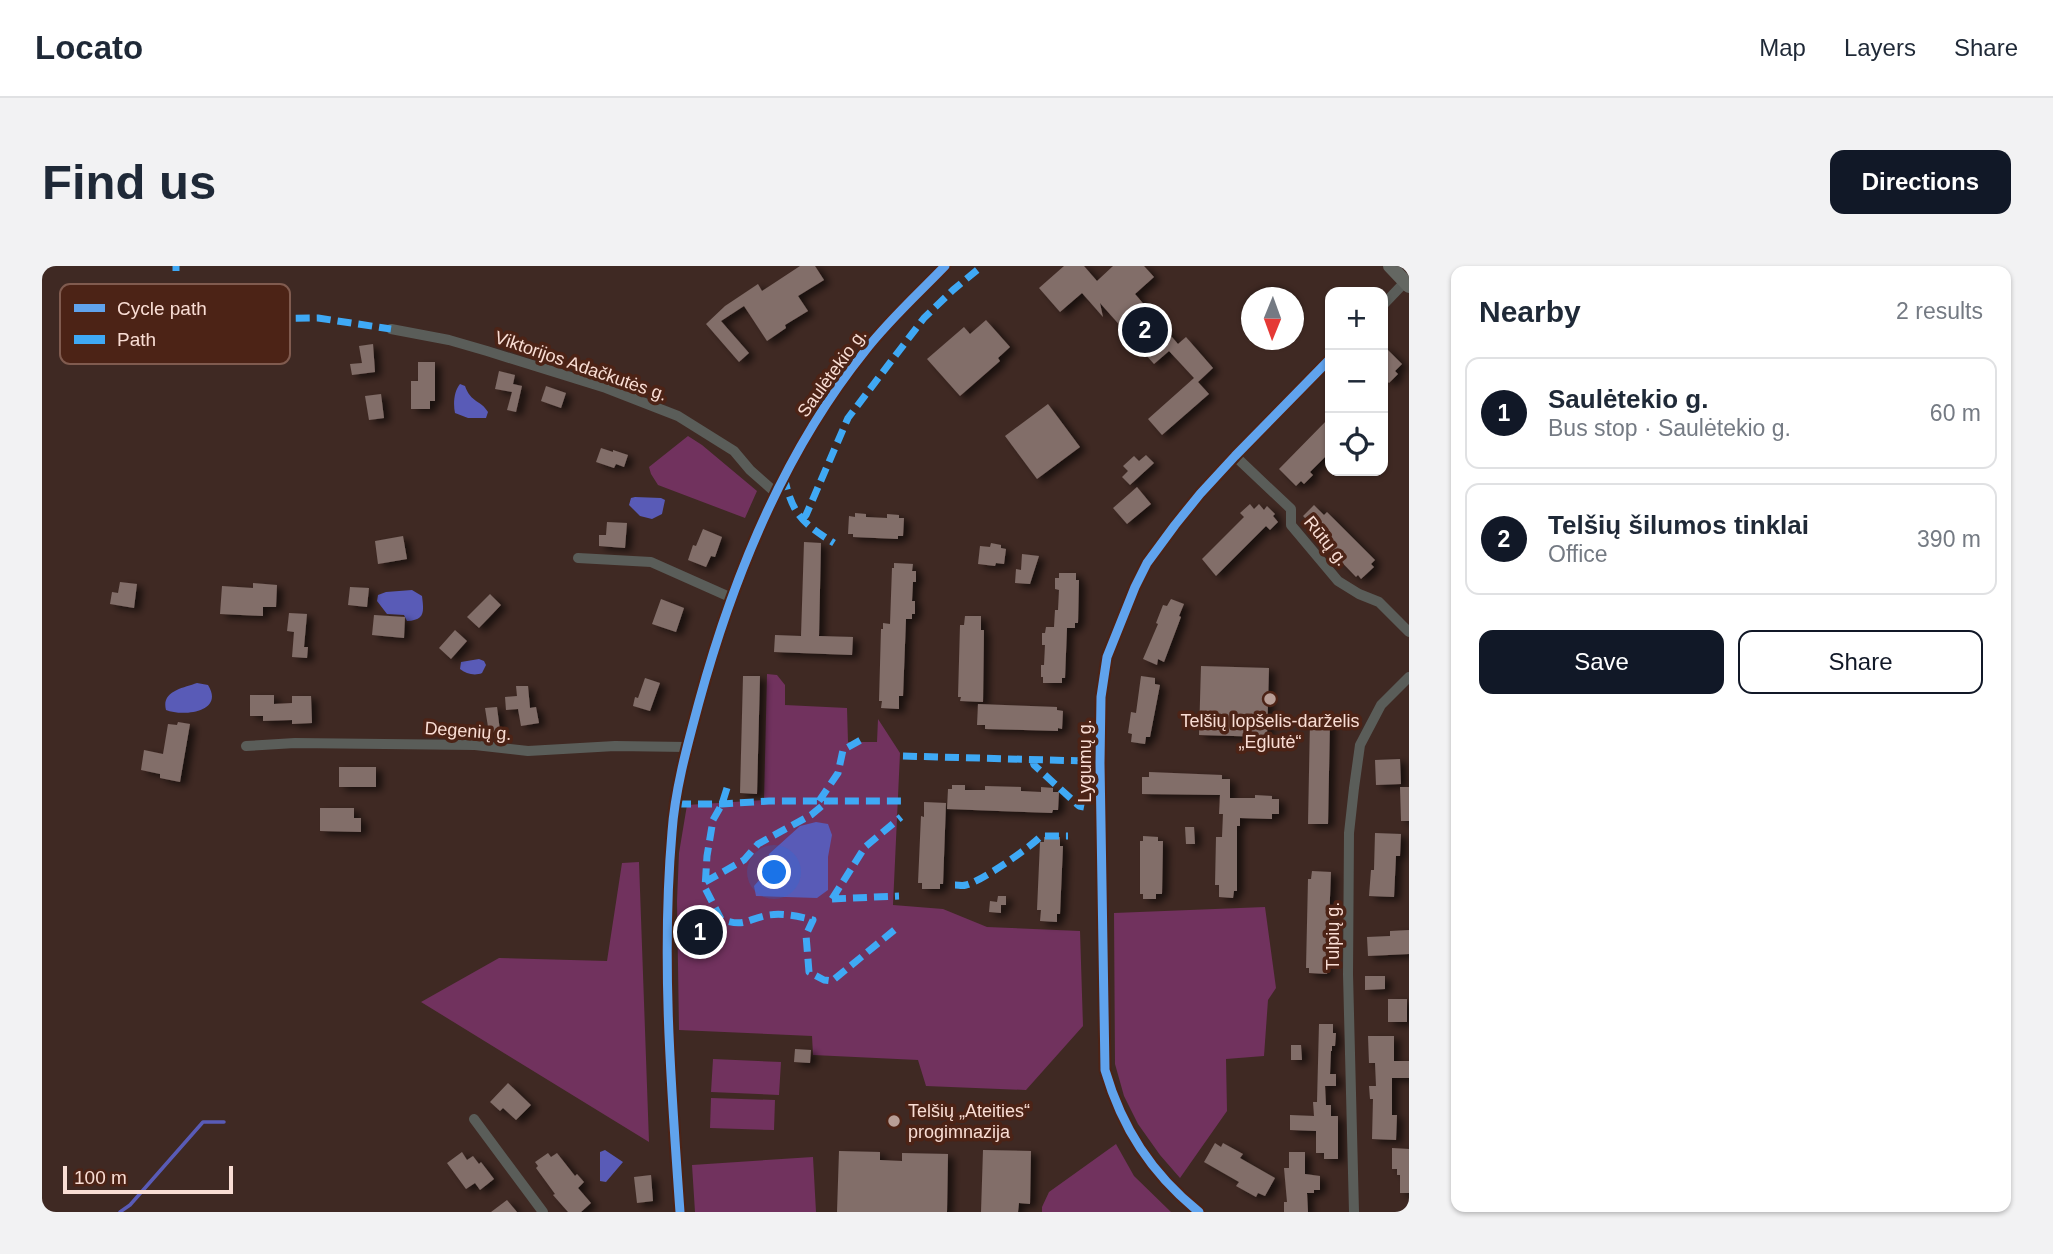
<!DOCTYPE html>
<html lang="en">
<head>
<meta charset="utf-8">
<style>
  body { margin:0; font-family:Helvetica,sans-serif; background:#f2f2f3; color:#1f2937 }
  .controls { position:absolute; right:21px; top:21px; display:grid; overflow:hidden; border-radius:14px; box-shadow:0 2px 5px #0004 }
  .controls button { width:63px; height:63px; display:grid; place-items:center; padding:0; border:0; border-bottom:2px solid #e0e1e3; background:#fff; color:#1f2937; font:35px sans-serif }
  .compass { position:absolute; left:1199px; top:21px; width:63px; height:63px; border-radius:50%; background:#fff; box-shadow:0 2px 5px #0004; rotate:181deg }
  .scale { position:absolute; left:21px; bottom:18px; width:170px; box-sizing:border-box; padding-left:7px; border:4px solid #f9ddd4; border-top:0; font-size:19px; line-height:24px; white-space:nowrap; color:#f9ddd4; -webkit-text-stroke:5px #4c2316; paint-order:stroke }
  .you { position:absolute; left:733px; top:607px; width:24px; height:24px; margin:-18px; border:5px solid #fff; border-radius:50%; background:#1a73e8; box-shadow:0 0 0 10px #1a73e833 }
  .badge { display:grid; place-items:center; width:46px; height:46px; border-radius:50%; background:#111827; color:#fff; font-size:23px; font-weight:700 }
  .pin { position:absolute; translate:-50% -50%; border:4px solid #fff; box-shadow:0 2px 7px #0006 }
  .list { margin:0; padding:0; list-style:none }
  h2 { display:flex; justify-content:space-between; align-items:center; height:91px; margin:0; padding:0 28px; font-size:30px }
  h2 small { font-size:23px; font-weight:400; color:#747a83 }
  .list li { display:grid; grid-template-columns:46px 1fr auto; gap:21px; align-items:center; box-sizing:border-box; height:112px; margin:0 14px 14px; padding:0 14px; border:2px solid #e0e1e3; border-radius:14px }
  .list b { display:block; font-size:26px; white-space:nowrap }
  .list p { margin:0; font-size:23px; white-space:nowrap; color:#747a83 }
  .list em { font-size:23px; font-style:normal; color:#747a83 }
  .actions { display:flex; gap:14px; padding:21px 28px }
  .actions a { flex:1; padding:16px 0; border:2px solid #111827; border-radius:14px; text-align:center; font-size:24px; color:#111827 }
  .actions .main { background:#111827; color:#fff }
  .icon { flex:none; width:38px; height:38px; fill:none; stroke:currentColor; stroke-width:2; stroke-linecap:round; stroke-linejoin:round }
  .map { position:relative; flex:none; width:1367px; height:946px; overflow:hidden; border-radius:14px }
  header { display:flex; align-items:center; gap:42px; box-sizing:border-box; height:98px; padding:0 35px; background:#fff; border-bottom:2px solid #e0e1e3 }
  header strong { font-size:33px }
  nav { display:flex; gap:38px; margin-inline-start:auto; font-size:24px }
  .intro { display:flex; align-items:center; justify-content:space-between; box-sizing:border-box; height:168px; padding:0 42px }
  h1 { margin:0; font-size:49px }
  .button { padding:18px 32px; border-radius:14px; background:#111827; color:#fff; font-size:24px; font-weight:700 }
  main { display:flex; gap:42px; padding:0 42px }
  aside { flex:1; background:#fff; border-radius:14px; box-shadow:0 2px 5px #0004 }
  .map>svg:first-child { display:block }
  .green { fill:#71325e }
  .water { fill:#595bb7 }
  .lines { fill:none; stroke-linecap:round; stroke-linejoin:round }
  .stream { stroke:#595bb7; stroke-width:3.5 }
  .building { fill:#826e69; filter:url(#shadow) }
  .minor { stroke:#5a5d59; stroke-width:10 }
  .secondary { stroke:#646762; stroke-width:14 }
  .quiet { stroke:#3fa9f5; stroke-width:7; stroke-dasharray:14 7; stroke-linecap:butt }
  .cycleway-casing { stroke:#4c2316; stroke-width:13 }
  .cycleway { stroke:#60a3ed; stroke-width:9 }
  .poi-dot { fill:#b89e96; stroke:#4c2316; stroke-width:2.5 }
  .labels { text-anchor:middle; stroke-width:7; stroke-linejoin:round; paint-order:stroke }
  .street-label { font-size:18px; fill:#f9ddd4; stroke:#4c2316 }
  .poi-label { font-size:18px; fill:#f9ddd4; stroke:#4c2316 }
  .key { fill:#4c2316; stroke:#805b4f; stroke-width:2 }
  .key-label { font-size:19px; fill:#f9ddd4 }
</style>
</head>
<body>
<header>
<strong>Locato</strong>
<nav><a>Map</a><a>Layers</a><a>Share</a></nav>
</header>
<div class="intro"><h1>Find us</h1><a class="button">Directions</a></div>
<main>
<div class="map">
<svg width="1367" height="946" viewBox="0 0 1367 946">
  <defs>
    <filter id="shadow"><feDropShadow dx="6" dy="3.5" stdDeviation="3.5" flood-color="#0009"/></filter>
  </defs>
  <rect width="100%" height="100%" fill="#3f2923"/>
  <!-- green -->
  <path class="green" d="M646,170L660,179L715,225L703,252L616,219L609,208L607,201Z
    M725,408L735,409L743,419V439L805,442L806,476H835L836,453L858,487L851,639L901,643L945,661L1038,665L1041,760L984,824L884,820L876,794L771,789L770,770L637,764L635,635L637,587L645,539L722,534Z
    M597,596L607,876L379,736L457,692L565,695L580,597Z
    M1223,641L1234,722L1226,734L1222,790L1184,793L1185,845L1138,912L1118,889L1096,858L1082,830L1073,798L1072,647Z
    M671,793L739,796L737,829L669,826Z
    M669,832L733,834L732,864L668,862Z
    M1074,878L1092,910L1129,946H1000V941L1007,926Z
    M771,891L774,946H653L650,899Z"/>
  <!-- water -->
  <path class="water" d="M418,118L423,120C429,137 439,134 446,146L444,152H426L413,147C411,138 412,125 418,118Z
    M593,231L619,232L623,234L620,248L610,253L598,250L587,239L589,232Z
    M370,324L380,330C382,346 383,354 365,355L362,349L345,348L335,335L336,329L344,326Z
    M437,393L442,395L444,399L440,407C433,410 424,408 418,403L419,396Z
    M155,417L166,419C183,446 141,451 124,444C119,425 141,422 155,417Z
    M774,556L786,558L790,569L786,591V624L775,632L714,630L712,620L719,612L727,588L758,560Z
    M563,884L581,896L564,916L558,915V886Z"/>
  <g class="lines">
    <!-- stream -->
    <path class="stream" d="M78,946L88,939L161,856H182"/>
  </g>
  <!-- building -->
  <path class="building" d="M758,0H773L782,14L756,30L766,45L743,59L744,62L725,75L702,40L679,55L707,87L697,96L664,58L683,40L716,18L720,25Z
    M1022,0H1042L1055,15L1071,0H1102L1112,11L1093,28L1136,78L1144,71L1171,102L1156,116L1167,128L1120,169L1106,153L1152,112L1127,85L1112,98L1058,37L1061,51L1040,27L1018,46L997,22Z
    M944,54L968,81L956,92L958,95L918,130L885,93L922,61L928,68Z
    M331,78L333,106L310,109L308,98L320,97L317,80Z
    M1341,79L1360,98L1353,105L1356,108L1347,117L1341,111Z
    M376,96H393V135H388V143H369V115H376Z
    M457,105L473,109L471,118L480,120L474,146L465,144L470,126L453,123Z
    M504,120L524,127L519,142L499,135Z
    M339,128L342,152L327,154L323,130Z
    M1006,138L1038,181L995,213L963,170Z
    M1288,151V186L1268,206L1271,209L1262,218L1259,215L1254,220L1237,203Z
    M559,182L571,186V184L586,189L582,201L574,198L572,202L554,196Z
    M1104,189L1112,197L1088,219L1080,211L1086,205L1081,200L1092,190L1097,195Z
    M1095,221L1109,238L1085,258L1071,242Z
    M1208,238L1212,243L1217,238L1222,244L1225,240L1233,248L1231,250L1236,256L1228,264L1224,260L1174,310L1160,293L1202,251L1198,247Z
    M1272,239L1282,249L1285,246L1333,294L1329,298L1332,301L1319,313L1316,309L1314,311L1264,259L1267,256L1261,250Z
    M813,247L824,248V251L845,252V248L857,249V252H862L861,270H856V273L811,271V268H806L807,250L813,251Z
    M565,256L585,257L583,282L557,280V269H564Z
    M661,263L680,271L673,291L669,290L664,301L646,294L651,279L654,280Z
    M361,270L365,293L336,298L333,275Z
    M762,276L779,277L777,370L811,371L810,389L732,386L733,369L759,370Z
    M949,277L959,279V282L964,283L962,298L954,297L953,300L936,298L938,280L948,281Z
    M980,288L997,290L988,318L973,317L974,303L979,304Z
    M852,297L871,298L870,305H874V316H871L870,335H873V348H870V353H864L861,430H857V443L839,442L840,435H837L839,363H841V357L848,358L850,302H852Z
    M1017,307H1034V314H1037L1036,357H1033V362H1025L1023,412H1020V417H1001V411H999V399H1002L1003,379H1000V367H1003L1004,361H1012L1013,344H1016L1017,324L1013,323V312H1017Z
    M78,316L95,318L92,342L68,338L70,326L76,327Z
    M211,317L235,319L234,341H221V350L178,348L180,320L211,322Z
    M308,321L327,322L325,341L306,339Z
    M448,328L459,339L437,362L425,351Z
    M619,333L642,342L634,366L610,358Z
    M1129,333L1142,338L1137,350L1139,351L1122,396L1116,393L1115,399L1101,393L1116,358L1114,357L1121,339L1125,340Z
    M247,347L265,348L262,381H266L265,392L250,391L252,366L245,365Z
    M332,349L363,351L362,372L330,369Z
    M923,350H939V364H942L941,436L918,435L919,431H916L918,359H922Z
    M413,364L425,375L409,393L397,382Z
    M1159,400L1227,402L1225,471L1157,469Z
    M701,410H718L715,528L698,527Z
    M1099,410L1113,412V418L1118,419L1108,471H1104L1103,478L1089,476L1090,468L1086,467L1089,446L1094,447Z
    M603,412L618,417L608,445L591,440L593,431L596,432Z
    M474,420H486L488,442L494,441L497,457L479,460L476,443L464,444L463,431L475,430Z
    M208,429H232V438L250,437V430H269L270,457L250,458V454L221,455V450H208Z
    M936,438L1015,441V444L1021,445L1020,463L1016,462V465L943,463V459H935Z
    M455,441L458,465L447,467L443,442Z
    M1268,454H1288L1286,558H1266Z
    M136,456L148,458L138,516L118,512V508L99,504L102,484L121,488L126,458L135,459Z
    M1358,493L1359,518L1334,519L1333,494Z
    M297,501H334V521H297Z
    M1107,506L1180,509V513H1188V532H1213V529L1230,530V533H1237V548H1230V553L1198,552V560H1195V625H1192L1191,632L1177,631V619H1173L1174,571H1180L1181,548H1177L1178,529L1100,528V511H1107Z
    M910,519H923V524H943V520L979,521V525L999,526V521L1011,522V526H1017L1016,544H1011L1010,547L905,543L906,523H910Z
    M1358,521H1367V555H1359Z
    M882,536L904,537L901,618H898V623H880V617H876L879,550L882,551Z
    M278,542H312V552H319V566L278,565Z
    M1143,561H1152L1153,578H1144Z
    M1333,567L1359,568L1358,590H1354L1352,631L1327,630L1329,604H1332Z
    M1101,570L1116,571V575H1121L1120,628H1114V633H1101V628H1098V575H1101Z
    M1002,571H1018V580H1021L1018,648H1015V656L998,655L999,644H995L998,576H1002Z
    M1270,605L1289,606L1285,708L1267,707V702H1264L1266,613H1269Z
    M956,630H964V639H959V647L947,646L948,635L955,636Z
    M1367,664V688L1326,690L1325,671L1348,670V665Z
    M1323,710H1343V723L1323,724Z
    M1346,733H1365V756H1346Z
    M1277,758H1291V767H1294L1293,780H1290V785H1289L1288,808H1294V820H1283L1284,839H1289V850H1296V893H1282V887H1274V865L1248,864V849L1272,850L1271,836H1275Z
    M1326,770H1352V795H1367V812H1350V849H1355L1354,874L1330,873L1331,833H1328L1327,820H1334L1333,797H1327Z
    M1249,779H1259L1260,794H1249Z
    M753,783L769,784L768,797L752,796Z
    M466,817L489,839L474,854L461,842L458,845L448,836Z
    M1173,877L1179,881L1181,877L1201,888L1198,892L1233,912L1223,930L1216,927L1214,931L1194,920L1197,916L1162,896Z
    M1350,882L1367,883V927H1358V909H1355V903H1350Z
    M941,884L989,885L988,938L977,937L976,946H939Z
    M797,885L838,886V894L860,895V887L906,888L905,946H795Z
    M420,886L425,894L431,890L437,898L439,896L452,913L438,924L433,917L424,923L405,897Z
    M1247,886H1263V908L1278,910V924H1272V927H1265L1266,946H1242V936H1245L1242,902H1247Z
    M506,887L509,891L515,887L533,910L535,908L542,916L536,922L549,937L539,946H526L511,929L513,928L494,902L496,900L493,896Z
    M609,909L611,935L595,937L592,911Z
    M465,934L475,946H449Z"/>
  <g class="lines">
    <!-- minor -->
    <path class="minor" d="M1341,39L1363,16
      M349,63L407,74L445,85L564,122L636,150L692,185L708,204L734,227
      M1193,190L1249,243V259L1296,315L1317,328L1337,336L1367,366
      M536,292L609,296L690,332
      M204,480L253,477L433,479L486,485L573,480L645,481
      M432,853L501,946
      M638,946C629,820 619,692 630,566C633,523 646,477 657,436C691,311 741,187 823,85C847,54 876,28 903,0
      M1157,946C1109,907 1080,862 1063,804L1058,497L1059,431L1065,391L1093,321L1105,297L1133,259L1158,228L1193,190L1288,93
      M1312,946L1306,708L1307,567L1312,522L1318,479L1339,439L1367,411"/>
    <!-- secondary -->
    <path class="secondary" d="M1348,0L1367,20"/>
    <!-- quiet -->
    <path class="quiet" d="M134,0V5
      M170,49L200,53L276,52L349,63
      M742,210C750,248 760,257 792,277
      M761,253L764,249L806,152L882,52L911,24L940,0
      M861,490L1043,495
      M990,493L992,499L1037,540L1042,541
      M685,522L680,538L671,554L665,590L663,622L679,653C701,661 702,655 722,650C738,646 755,650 771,654L764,669L767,706L782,714L790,715L856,661
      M777,535L796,507L801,484L824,471
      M635,538H680L727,535H860
      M663,616L702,594L716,578L769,549L786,535
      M913,619C917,619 920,620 924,619C938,616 989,581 999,570H1026
      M790,633L823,581L859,551
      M790,633L857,630"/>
    <!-- cycleway casing -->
    <g class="cycleway-casing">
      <path id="cycleway" d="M638,946C629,820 619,692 630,566C633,523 646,477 657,436C691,311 741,187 823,85C847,54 876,28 903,0
        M1157,946C1109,907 1080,862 1063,804L1058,497L1059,431L1065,391L1093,321L1105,297L1133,259L1158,228L1193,190L1288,93"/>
    </g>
    <!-- cycleway -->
    <use href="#cycleway" class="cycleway"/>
  </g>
  <!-- markers -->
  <g class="poi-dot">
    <circle cx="1228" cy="433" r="7"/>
    <circle cx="852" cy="855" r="7"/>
  </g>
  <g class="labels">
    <!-- street labels -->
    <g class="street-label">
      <text transform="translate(539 100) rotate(19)" y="6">Viktorijos Adačkutės g.</text>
      <text transform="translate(790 107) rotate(-54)" y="6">Saulėtekio g.</text>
      <text transform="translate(1284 275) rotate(51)" y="6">Rūtų g.</text>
      <text transform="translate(426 465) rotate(4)" y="6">Degenių g.</text>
      <text transform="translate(1043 495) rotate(-90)" y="6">Lygumų g.</text>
      <text transform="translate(1291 670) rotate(-90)" y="6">Tulpių g.</text>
    </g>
    <!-- poi labels -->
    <g class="poi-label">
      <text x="1228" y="461">Telšių lopšelis-darželis<tspan x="1228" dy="21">„Eglutė“</tspan></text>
      <text x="866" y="851" text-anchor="start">Telšių „Ateities“<tspan x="866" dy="21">progimnazija</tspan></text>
    </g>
  </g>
  <!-- legend -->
  <rect x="18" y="18" width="230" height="80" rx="10" class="key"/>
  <rect x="32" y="38" width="31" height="8" fill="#60a3ed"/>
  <rect x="32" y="69" width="31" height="9" fill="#3fa9f5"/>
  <g class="key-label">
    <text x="75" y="49">Cycle path</text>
    <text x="75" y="80">Path</text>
  </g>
</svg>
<div class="controls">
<button>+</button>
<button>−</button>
<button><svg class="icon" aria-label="locate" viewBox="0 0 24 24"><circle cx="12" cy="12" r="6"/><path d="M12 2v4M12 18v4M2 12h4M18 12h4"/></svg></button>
</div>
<svg class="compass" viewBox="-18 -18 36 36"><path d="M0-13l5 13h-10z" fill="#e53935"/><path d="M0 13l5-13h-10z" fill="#747a83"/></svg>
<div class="scale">100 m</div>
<div class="you"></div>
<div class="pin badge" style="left:658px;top:666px">1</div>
<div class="pin badge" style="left:1103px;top:64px">2</div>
</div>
<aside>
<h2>Nearby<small>2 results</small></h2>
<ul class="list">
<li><span class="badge">1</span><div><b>Saulėtekio g.</b><p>Bus stop · Saulėtekio g.</p></div><em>60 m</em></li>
<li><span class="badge">2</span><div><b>Telšių šilumos tinklai</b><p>Office</p></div><em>390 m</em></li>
</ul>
<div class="actions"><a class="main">Save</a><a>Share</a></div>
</aside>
</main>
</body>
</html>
